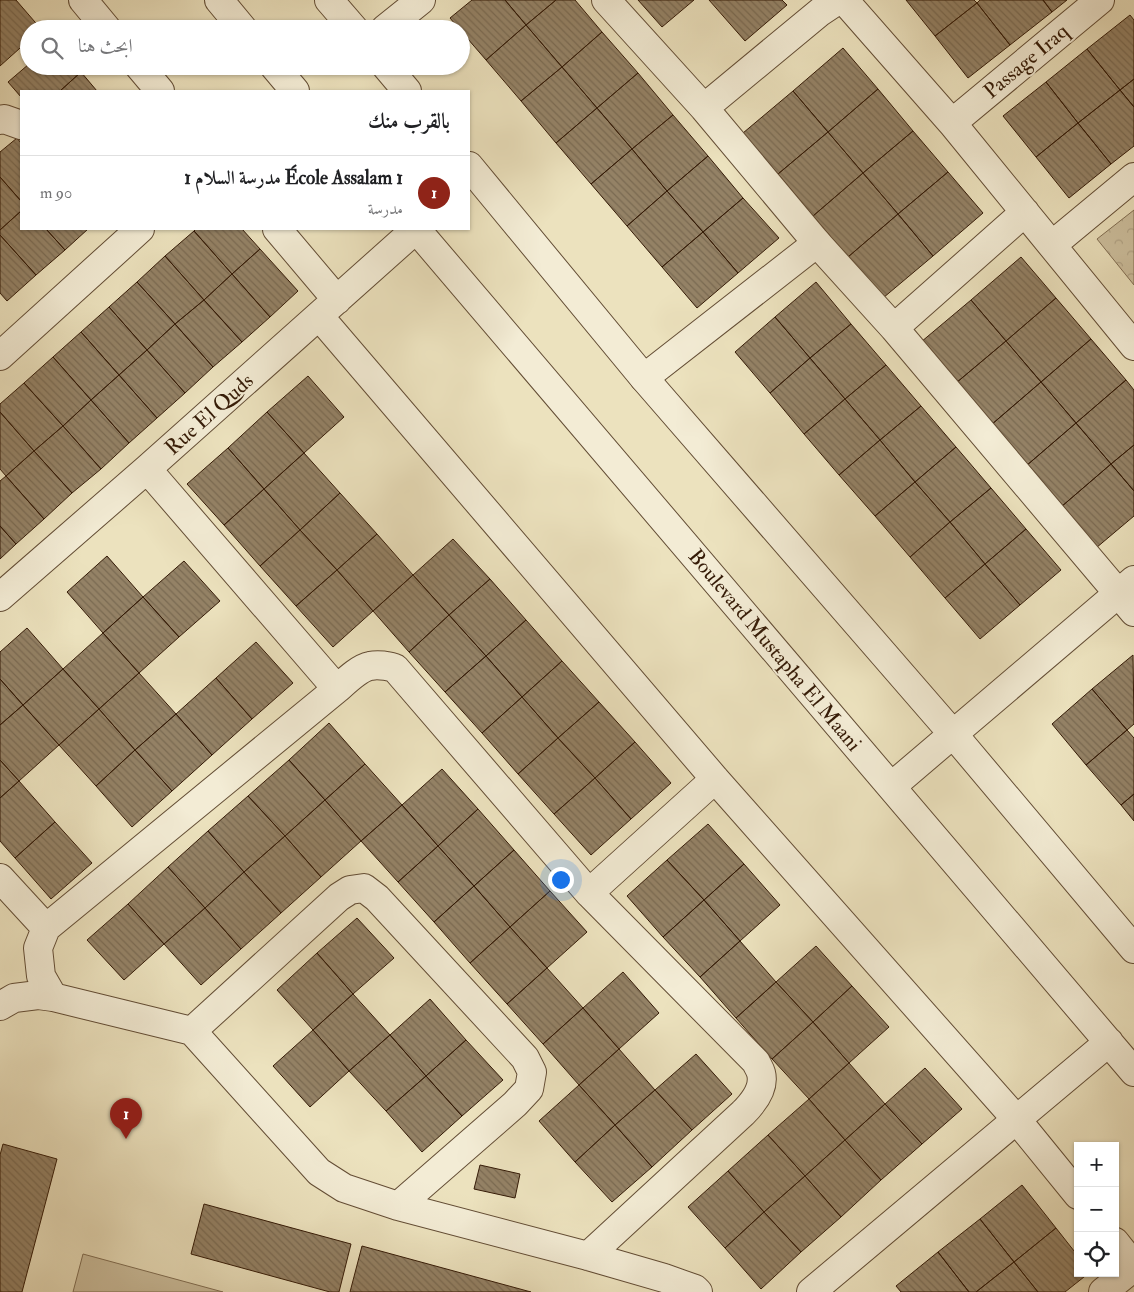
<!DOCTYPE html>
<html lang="ar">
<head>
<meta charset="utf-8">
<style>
  body { margin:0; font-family:"IM FELL Double Pica",Amiri,serif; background:#f2f2f2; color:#202124; direction:rtl }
  .controls { position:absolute; right:15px; bottom:15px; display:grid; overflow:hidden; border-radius:0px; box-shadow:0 1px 4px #0004 }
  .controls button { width:45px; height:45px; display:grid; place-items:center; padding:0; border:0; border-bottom:1px solid #e0e0e0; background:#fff; color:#202124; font:25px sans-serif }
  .you { position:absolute; left:560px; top:879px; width:18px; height:18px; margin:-12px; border:4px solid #fff; border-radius:50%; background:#1a73e8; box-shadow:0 0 0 8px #1a73e833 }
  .badge { display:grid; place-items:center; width:32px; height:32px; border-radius:50%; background:#8f2418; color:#fff; font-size:16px; font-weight:700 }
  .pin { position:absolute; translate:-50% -41px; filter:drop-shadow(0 1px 2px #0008) }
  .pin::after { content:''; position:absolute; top:26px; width:18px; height:15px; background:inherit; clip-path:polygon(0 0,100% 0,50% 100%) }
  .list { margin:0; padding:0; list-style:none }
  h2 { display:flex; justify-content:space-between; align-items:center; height:65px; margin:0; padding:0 20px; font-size:21px }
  h2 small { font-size:16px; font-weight:400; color:#757577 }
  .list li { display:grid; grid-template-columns:32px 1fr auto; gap:15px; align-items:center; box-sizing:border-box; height:75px; padding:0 20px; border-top:1px solid #e0e0e0 }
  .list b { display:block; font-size:19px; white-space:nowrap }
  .list p { margin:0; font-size:16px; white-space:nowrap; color:#757577 }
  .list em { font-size:16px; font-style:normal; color:#757577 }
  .icon { flex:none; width:28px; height:28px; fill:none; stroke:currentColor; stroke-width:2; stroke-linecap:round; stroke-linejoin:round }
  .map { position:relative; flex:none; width:1134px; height:1292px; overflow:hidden; direction:ltr }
  .search { position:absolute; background:#fff; box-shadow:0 1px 4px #0004; left:20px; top:20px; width:450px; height:55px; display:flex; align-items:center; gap:12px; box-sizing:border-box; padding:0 18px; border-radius:28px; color:#757577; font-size:19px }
  .panel { position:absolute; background:#fff; box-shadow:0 1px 4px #0004; left:20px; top:90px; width:450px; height:140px; border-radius:0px; direction:rtl }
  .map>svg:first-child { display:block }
  .park { fill:url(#park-crowns); stroke:#816e53 }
  .pitch { fill:#cdc09f; stroke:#816e53 }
  .building { fill:url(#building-back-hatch); stroke:#351b07 }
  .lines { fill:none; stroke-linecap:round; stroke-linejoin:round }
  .pedestrian-casing { stroke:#634d35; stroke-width:30 }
  .minor-casing { stroke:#634d35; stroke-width:30 }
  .tertiary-casing { stroke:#634d35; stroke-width:30 }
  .pedestrian { stroke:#f3ecd5; stroke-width:28 }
  .minor { stroke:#f3ecd5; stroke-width:28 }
  .tertiary { stroke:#f3ecd5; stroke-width:28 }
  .labels { text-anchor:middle; stroke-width:4; stroke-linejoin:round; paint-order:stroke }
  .street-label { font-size:21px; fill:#351b07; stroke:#f3ecd5 }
</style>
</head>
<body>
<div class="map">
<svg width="1134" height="1292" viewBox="0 0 1134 1292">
  <defs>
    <pattern id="park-crowns" width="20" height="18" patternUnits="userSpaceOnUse" patternTransform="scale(1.25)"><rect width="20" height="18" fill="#cdc09f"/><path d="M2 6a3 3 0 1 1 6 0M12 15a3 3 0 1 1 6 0" fill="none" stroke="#b1a487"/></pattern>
    <pattern id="building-back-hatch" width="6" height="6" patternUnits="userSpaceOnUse" patternTransform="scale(1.25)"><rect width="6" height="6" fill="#948266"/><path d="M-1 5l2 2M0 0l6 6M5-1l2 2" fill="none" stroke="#7a6a52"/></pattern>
  </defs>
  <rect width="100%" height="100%" fill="#ece2be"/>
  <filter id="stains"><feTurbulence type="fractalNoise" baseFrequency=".004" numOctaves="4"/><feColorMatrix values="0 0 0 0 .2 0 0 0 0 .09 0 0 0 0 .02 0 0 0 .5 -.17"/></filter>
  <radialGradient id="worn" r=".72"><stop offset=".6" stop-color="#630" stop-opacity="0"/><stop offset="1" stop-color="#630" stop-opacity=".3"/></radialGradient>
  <!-- park -->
  <path class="park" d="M1134,210V285L1097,239Z"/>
  <!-- pitch -->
  <path class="pitch" d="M83,1254L223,1292H73Z"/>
  <!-- building -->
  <path class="building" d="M0,0H16L41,29H29V40L0,66Z
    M472,0H505L526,25L486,60L461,31V29H459L450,18Z
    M505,0H556L526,25Z
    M556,0H575L602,32L562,67L526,25Z
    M638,0H694L662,27Z
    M709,0H782L787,5L745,41Z
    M906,0H974L977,3L935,36Z
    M980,0H1043L1052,12L1010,45L977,3Z
    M1043,0H1067L1052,12Z
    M977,3L1010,45L968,78L935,36Z
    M1130,15L1134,20V79L1120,90L1087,49Z
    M526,25L562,67L521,101L486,60Z
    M602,32L638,73L597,108L562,67Z
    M843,48L878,89L828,132L793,91Z
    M1087,49L1120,90L1078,123L1046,82Z
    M29,64V66H75L81,72L60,91H21V97L8,82Z
    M562,67L597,108L556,143L521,101Z
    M81,72L97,91H60Z
    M638,73L673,115L632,149L597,108Z
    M1134,79V107L1120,90Z
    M1046,82L1078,123L1036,157L1003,116Z
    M878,89L913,131L863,173L828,132Z
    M1120,90L1134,107V146L1111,164L1078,123Z
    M793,91L828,132L778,174L743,133Z
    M597,108L632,149L591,184L556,143Z
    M673,115L708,156L667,191L632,149Z
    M1078,123L1111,164L1069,198L1036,157Z
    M913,131L948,172L898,214L863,173Z
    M828,132L863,173L813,216L778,174Z
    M17,138L21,143V201L0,177V152Z
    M632,149L667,191L627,226L591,184Z
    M708,156L743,198L703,232L667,191Z
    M948,172L983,213L933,256L898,214Z
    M863,173L898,214L848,257L813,216Z
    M0,177L21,201V211L0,230Z
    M667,191L703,232L662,267L627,226Z
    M743,198L779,238L738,273L703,232Z
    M21,211V229H46L65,250L36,275L0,235V230Z
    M898,214L933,256L883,298L848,257Z
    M46,229H88L65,250Z
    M196,229H242L260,249L232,274L194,231Z
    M194,231L232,274L204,300L165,256Z
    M703,232L738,273L697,308L662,267Z
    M0,235L36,275L7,301L0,293Z
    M260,249L298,291L270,317L232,274Z
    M165,256L204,300L175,324L137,282Z
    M1021,257L1056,298L1006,341L971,300Z
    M232,274L270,317L242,342L204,300Z
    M137,282L175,324L147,350L109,307Z
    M816,282L851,324L810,358L775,317Z
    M1056,298L1091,339L1041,382L1006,341Z
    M204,300L242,342L213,367L175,324Z
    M971,300L1006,341L956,383L921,342Z
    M109,307L147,350L119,375L81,332Z
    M775,317L810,358L770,393L735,352Z
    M175,324L213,367L185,393L147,350Z
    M851,324L886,365L845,399L810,358Z
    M81,332L119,375L91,400L53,357Z
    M1091,339L1126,380L1076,423L1041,382Z
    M1006,341L1041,382L991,425L956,383Z
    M147,350L185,393L157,418L119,375Z
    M53,357L91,400L63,426L24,383Z
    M810,358L845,399L804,434L770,393Z
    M886,365L921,406L880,440L845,399Z
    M119,375L157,418L129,443L91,400Z
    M308,376L344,417L304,453L267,412Z
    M1126,380L1134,390V445L1111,464L1076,423Z
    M1041,382L1076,423L1026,466L991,425Z
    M24,383L63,426L34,451L0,412V404Z
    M845,399L880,440L839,475L804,434Z
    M91,400L129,443L101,469L63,426Z
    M921,406L956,447L915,482L880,440Z
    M0,412L34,451L6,476L0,469Z
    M267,412L304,453L264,489L228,448Z
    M1076,423L1111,464L1061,507L1026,466Z
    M63,426L101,469L72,493L34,451Z
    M880,440L915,482L875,516L839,475Z
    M1134,445V491L1111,464Z
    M956,447L991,488L950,522L915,482Z
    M228,448L264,489L224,525L187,484Z
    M34,451L72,493L44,519L6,476Z
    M304,453L340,493L300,530L264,489Z
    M1111,464L1134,491V516L1096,548L1061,507Z
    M6,476L44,519L16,544L0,526V481Z
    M915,482L950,522L910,557L875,516Z
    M991,488L1026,529L985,564L950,522Z
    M264,489L300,530L260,566L224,525Z
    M340,493L377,534L337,570L300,530Z
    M950,522L985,564L945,598L910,557Z
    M0,526L16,544L0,559Z
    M1026,529L1061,570L1020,605L985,564Z
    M300,530L337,570L296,606L260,566Z
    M377,534L413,575L373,611L337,570Z
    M453,539L490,579L449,615L413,575Z
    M107,556L143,597L103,633L67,592Z
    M184,561L220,601L179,637L143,597Z
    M985,564L1020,605L980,639L945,598Z
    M337,570L373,611L333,647L296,606Z
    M413,575L449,615L409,652L373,611Z
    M490,579L526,620L486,656L449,615Z
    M143,597L179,637L139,673L103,633Z
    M449,615L486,656L445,692L409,652Z
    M526,620L562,661L522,697L486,656Z
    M27,628L63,669L23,705L0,679V652Z
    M103,633L139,673L99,709L63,669Z
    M256,642L293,683L252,719L216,678Z
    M1133,655L1134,724L1127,730L1092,689Z
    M486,656L522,697L482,733L445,692Z
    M562,661L599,702L558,738L522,697Z
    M63,669L99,709L59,745L23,705Z
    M139,673L176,714L135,750L99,709Z
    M216,678L252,719L212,755L176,714Z
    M0,679L23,705L0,725Z
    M1092,689L1127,730L1086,765L1052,724Z
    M522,697L558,738L518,774L482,733Z
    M599,702L635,742L595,778L558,738Z
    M23,705L59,745L19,781L0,760V725Z
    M99,709L135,750L96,786L59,745Z
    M176,714L212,755L172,791L135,750Z
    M329,723L365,764L325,800L289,760Z
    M1127,730L1134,738V794L1121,805L1086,765Z
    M558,738L595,778L554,814L518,774Z
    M635,742L671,783L631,819L595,778Z
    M135,750L172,791L132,827L96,786Z
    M0,760L19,781L0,798Z
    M289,760L325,800L285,836L248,796Z
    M365,764L402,805L361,841L325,800Z
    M442,769L478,809L438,846L402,805Z
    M595,778L631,819L591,855L554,814Z
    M19,781L55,822L15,858L0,841V798Z
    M1134,794V821L1121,805Z
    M248,796L285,836L244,872L208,831Z
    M325,800L361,841L321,877L285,836Z
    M402,805L438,846L398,882L361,841Z
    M478,809L514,850L474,886L438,846Z
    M55,822L92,863L51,899L15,858Z
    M708,824L744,864L704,900L667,860Z
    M208,831L244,872L205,908L168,867Z
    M285,836L321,877L281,913L244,872Z
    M438,846L474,886L434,922L398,882Z
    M514,850L550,891L510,927L474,886Z
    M667,860L704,900L663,937L627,896Z
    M744,864L780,905L740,941L704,900Z
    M168,867L205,908L164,944L128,904Z
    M244,872L281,913L241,949L205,908Z
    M474,886L510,927L470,963L434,922Z
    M550,891L587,932L547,968L510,927Z
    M704,900L740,941L700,977L663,937Z
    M128,904L164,944L124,980L87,940Z
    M205,908L241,949L201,985L164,944Z
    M357,918L394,958L353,994L317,953Z
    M510,927L547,968L507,1004L470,963Z
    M740,941L776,982L736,1018L700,977Z
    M816,946L852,986L813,1022L776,982Z
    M317,953L353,994L313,1030L277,990Z
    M547,968L583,1008L543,1044L507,1004Z
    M623,972L659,1013L619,1049L583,1008Z
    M776,982L813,1022L772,1059L736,1018Z
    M852,986L889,1027L849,1063L813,1022Z
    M353,994L390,1035L349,1071L313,1030Z
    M430,999L466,1040L426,1076L390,1035Z
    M583,1008L619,1049L579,1085L543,1044Z
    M813,1022L849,1063L809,1099L772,1059Z
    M313,1030L349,1071L310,1107L273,1066Z
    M390,1035L426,1076L386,1111L349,1071Z
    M466,1040L503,1080L462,1116L426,1076Z
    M619,1049L655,1090L615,1125L579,1085Z
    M696,1054L732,1094L692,1130L655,1090Z
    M849,1063L885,1104L845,1140L809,1099Z
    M925,1068L962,1109L922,1144L885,1104Z
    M426,1076L462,1116L422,1152L386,1111Z
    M579,1085L615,1125L575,1162L539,1121Z
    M655,1090L692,1130L652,1167L615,1125Z
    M809,1099L845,1140L805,1176L768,1135Z
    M885,1104L922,1144L881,1180L845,1140Z
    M615,1125L652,1167L612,1202L575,1162Z
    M768,1135L805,1176L764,1212L728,1171Z
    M845,1140L881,1180L841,1217L805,1176Z
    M3,1144L57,1159L22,1292H0V1155Z
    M480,1165L520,1174L515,1198L474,1189Z
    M728,1171L764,1212L725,1248L688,1207Z
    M805,1176L841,1217L801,1252L764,1212Z
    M1022,1185L1056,1228L1014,1262L980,1219Z
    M204,1204L351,1244L339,1292H330L191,1254Z
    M764,1212L801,1252L761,1289L725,1248Z
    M980,1219L1014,1262L976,1292H969L938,1252Z
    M1056,1228L1078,1256V1273H1089L1065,1292H1038L1014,1262Z
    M362,1246L531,1292H350Z
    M938,1252L969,1292H901L896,1286Z
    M1014,1262L1038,1292H976Z"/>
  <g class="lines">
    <!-- pedestrian casing -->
    <g class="pedestrian-casing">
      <path id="pedestrian" d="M644,378L817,243"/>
    </g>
    <!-- minor casing -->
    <g class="minor-casing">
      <path id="minor" d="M83,0L107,29
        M606,0L704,108L817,243L894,328L1134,612
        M844,0L952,123L1134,346
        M385,29L421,0
        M139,66L160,91
        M704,108L820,12L838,0
        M0,120L4,119L21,125
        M952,123L1100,0
        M277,229L337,300
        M1052,245L1134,177
        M319,316L715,779L1017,1120L1078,1195
        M894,328L1025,212
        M0,356L140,229
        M147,469L337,689C345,682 359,668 370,666C379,664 387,666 395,668L589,893L756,1062C757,1065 760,1069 761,1073C765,1088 753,1103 743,1113L588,1256
        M0,597L147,469L416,229
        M0,878L46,928L38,948L41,976L53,997
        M589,893L715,779
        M46,928L337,689
        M0,1006L14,998L38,995L53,997L192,1031L319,1172L344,1188L398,1206L588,1256L664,1278L695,1289L698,1292
        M192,1031L339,897L350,890L364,888L377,898L525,1058L532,1072L529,1089L515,1104L398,1206
        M1115,1242L1134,1266
        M1103,1292L1134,1267"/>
    </g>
    <!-- tertiary casing -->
    <g class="tertiary-casing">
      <path id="tertiary" d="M219,0L243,29
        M329,0L354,29
        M274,66L295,91
        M386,66L407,91
        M469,166L644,378L953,734L1134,949
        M416,229L1134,1072
        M892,786L1134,580
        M811,1292L1109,1042"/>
    </g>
    <!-- pedestrian -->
    <use href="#pedestrian" class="pedestrian"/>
    <!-- minor -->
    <use href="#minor" class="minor"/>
    <!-- tertiary -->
    <use href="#tertiary" class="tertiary"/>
  </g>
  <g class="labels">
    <!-- street labels -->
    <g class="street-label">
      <text transform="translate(1026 61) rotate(-40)" y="7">Passage Iraq</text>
      <text transform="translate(209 414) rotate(-42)" y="7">Rue El Quds</text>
      <text transform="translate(775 650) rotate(50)" y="7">Boulevard Mustapha El Maani</text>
    </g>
  </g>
  <rect width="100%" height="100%" filter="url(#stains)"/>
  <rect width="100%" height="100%" fill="url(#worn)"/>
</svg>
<div class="controls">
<button>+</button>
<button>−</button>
<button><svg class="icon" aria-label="locate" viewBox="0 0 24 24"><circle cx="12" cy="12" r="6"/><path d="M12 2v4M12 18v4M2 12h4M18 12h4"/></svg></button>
</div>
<div class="you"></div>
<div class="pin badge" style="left:126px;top:1139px">1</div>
<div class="search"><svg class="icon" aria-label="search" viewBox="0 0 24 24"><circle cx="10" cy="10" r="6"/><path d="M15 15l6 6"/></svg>ابحث هنا</div>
<section class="panel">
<h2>بالقرب منك<small></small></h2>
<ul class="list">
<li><span class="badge">1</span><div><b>École Assalam 1 مدرسة السلام 1</b><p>مدرسة</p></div><em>90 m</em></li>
</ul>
</section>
</div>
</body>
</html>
